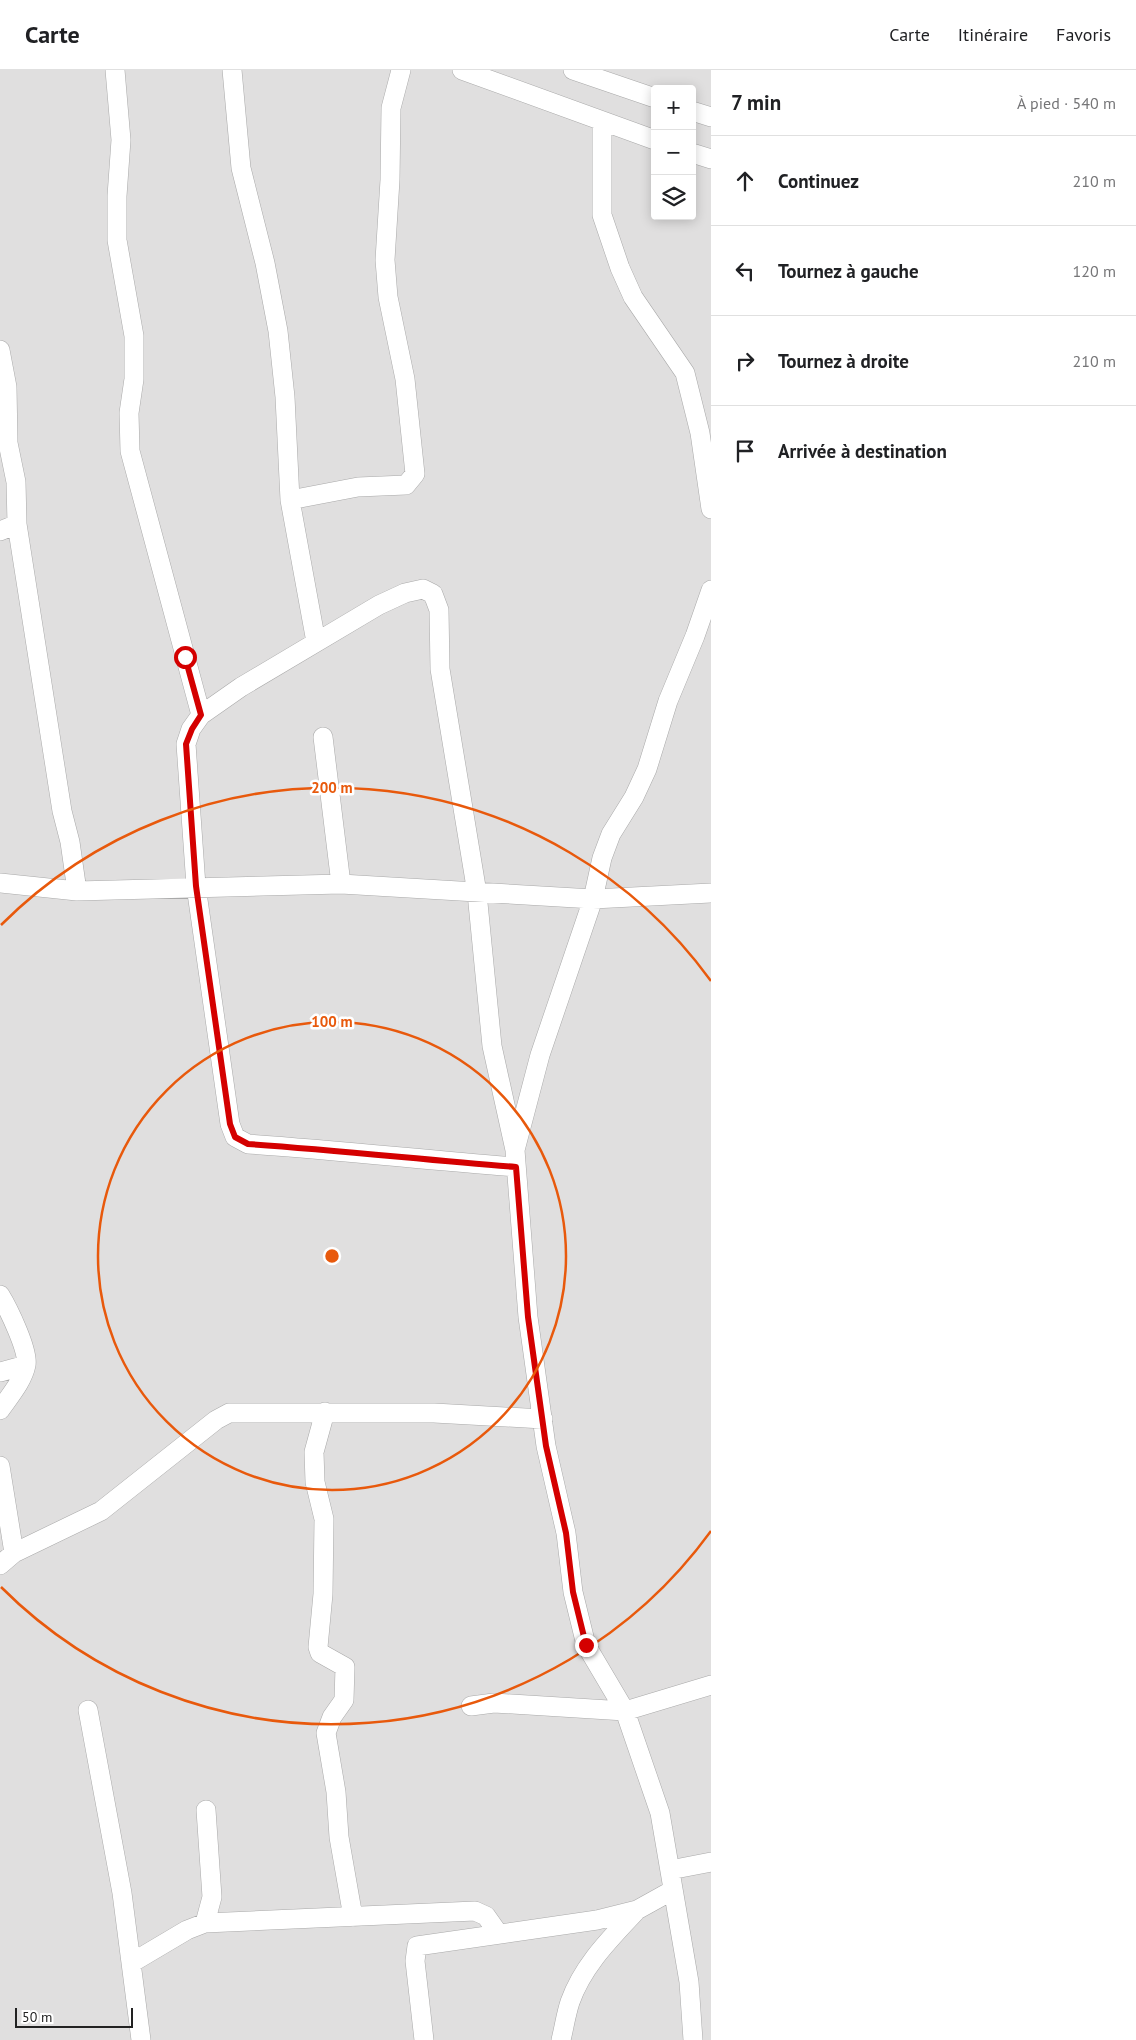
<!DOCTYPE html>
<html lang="fr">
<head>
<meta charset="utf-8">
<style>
  body { margin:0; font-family:"PT Sans",sans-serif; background:#f2f2f2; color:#202124 }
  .controls { position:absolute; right:15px; top:15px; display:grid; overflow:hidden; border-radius:5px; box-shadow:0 2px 12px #0003 }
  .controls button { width:45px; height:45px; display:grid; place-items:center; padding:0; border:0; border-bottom:1px solid #e0e0e0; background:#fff; color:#202124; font:25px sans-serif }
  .scale { position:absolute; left:15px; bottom:12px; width:118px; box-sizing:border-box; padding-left:5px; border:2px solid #222; border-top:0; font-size:14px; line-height:18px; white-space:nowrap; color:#222; -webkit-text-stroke:4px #fff; paint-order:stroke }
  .stop { position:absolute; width:15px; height:15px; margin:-11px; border:4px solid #d40000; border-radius:50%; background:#fff }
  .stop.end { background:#d40000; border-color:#fff; box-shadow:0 1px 5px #0008 }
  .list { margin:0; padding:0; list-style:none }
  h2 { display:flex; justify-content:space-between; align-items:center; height:65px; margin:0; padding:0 20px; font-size:21px }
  h2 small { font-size:16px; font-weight:400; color:#757577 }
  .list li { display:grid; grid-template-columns:32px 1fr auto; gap:15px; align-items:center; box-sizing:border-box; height:90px; padding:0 20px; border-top:1px solid #e0e0e0 }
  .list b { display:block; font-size:19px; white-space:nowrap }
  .list em { font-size:16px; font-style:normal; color:#757577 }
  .icon { flex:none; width:28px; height:28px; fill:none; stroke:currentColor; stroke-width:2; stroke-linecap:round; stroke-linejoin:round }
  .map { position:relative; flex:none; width:711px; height:1970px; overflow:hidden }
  header { display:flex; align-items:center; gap:30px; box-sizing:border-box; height:70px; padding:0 25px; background:#fff; border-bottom:1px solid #e0e0e0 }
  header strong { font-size:24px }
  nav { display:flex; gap:28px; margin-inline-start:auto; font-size:18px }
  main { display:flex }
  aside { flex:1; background:#fff }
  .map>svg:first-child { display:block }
  .residential { fill:#e0dfdf; fill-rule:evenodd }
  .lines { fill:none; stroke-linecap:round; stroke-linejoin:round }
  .minor-casing { stroke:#a9a9a9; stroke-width:20 }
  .minor { stroke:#fff; stroke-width:19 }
  .route { stroke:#d40000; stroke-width:6 }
  .ring { fill:none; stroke:#e8590c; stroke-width:2.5 }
  .centre { fill:#e8590c; stroke:#fff; stroke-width:2.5 }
  .ring-label { font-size:15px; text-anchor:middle; font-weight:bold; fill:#e8590c; stroke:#fff; stroke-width:5; stroke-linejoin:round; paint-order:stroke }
</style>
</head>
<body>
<header>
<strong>Carte</strong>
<nav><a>Carte</a><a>Itinéraire</a><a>Favoris</a></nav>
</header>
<main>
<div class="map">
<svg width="711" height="1970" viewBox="0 0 711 1970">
  <rect width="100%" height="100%" fill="#f2efe9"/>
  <!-- residential -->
  <path class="residential" d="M0,0H711V1970H0ZM655,19H692V146H655Z"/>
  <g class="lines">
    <!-- minor casing -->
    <g class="minor-casing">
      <path id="minor" d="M115,0L121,70L117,126V170L134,266V309L129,343L130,381L201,645
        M232,0L241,98L265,193L278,261L285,327L290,430L316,572
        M462,0L655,70
        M573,0L655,28
        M692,41L711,47
        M602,52V145L620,198L633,227L685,303L700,363L711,439
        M692,83L711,89
        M0,280L7,317L8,373L16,412L17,454L62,741L70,772L77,821
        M290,430L358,417L406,415L415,404L405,309L388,227L385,190L390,110L391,38L401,0
        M0,461L17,454
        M323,667L341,814
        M0,813L77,821L341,814L593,829L711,823
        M515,1080L492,976L477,823L440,599L439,540L433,524L423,519L405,523L379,535L241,617L201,645L191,659L186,674L196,816L230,1054L235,1067L248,1074C337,1080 426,1090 516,1097
        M0,1225C8,1238 29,1281 26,1295C23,1311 9,1327 0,1340
        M0,1302L26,1295
        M325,1342L314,1382L315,1412L324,1449L323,1524L318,1577L320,1583L345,1597L344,1630L332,1647L326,1663L336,1722L339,1767L353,1847
        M0,1396L14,1483
        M0,1495L14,1483L101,1441L216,1350L229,1343H434L543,1349
        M471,1636L494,1633L625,1641L711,1615
        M88,1640L122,1823L141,1970
        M670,1800L711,1792
        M205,1853L212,1827L206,1740
        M133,1892L187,1860L205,1853L475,1841L486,1846L498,1863
        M424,1970L415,1891L417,1876L597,1850L637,1840L673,1820
        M561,1970C564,1958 566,1944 570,1932C583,1895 611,1868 637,1840
        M693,1970L689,1912L660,1743L625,1641L586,1575L573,1522L566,1463L546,1376L528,1247L515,1080L540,985L593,829L602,788L611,764L634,727L647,699L668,631L695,566L711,520"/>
    </g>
    <!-- minor -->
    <use href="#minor" class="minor"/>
  </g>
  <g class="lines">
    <!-- route -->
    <path class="route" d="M185,587L201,645L192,659L186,674L196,816L230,1054L235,1067L248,1074C337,1080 426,1090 516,1097L528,1247L546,1376L566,1463L573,1522L586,1575"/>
  </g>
  <!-- distance rings -->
  <g class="ring">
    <circle cx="332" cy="1186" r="234"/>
    <path d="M711 1461A468 468 0 0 1 1 1517M1 855A468 468 0 0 1 711 911"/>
  </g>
  <circle cx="332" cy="1186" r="8" class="centre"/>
  <g class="ring-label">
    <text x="332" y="723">200 m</text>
    <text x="332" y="957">100 m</text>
  </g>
</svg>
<div class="controls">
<button>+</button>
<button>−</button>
<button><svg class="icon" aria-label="layers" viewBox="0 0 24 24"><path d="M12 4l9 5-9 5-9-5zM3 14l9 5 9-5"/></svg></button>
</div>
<div class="scale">50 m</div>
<div class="stop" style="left:185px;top:587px"></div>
<div class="stop end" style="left:586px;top:1575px"></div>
</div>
<aside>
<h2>7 min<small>À pied · 540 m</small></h2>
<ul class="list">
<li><svg class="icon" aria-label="ahead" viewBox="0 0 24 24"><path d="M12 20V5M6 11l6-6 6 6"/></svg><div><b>Continuez</b></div><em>210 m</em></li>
<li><svg class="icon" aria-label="left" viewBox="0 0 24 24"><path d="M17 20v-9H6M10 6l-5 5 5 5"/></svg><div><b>Tournez à gauche</b></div><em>120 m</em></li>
<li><svg class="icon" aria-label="right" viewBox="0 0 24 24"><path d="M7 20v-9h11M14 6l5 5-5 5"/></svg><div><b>Tournez à droite</b></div><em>210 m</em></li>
<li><svg class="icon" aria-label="arrive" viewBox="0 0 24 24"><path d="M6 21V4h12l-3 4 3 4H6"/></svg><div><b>Arrivée à destination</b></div></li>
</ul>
</aside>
</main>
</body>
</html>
